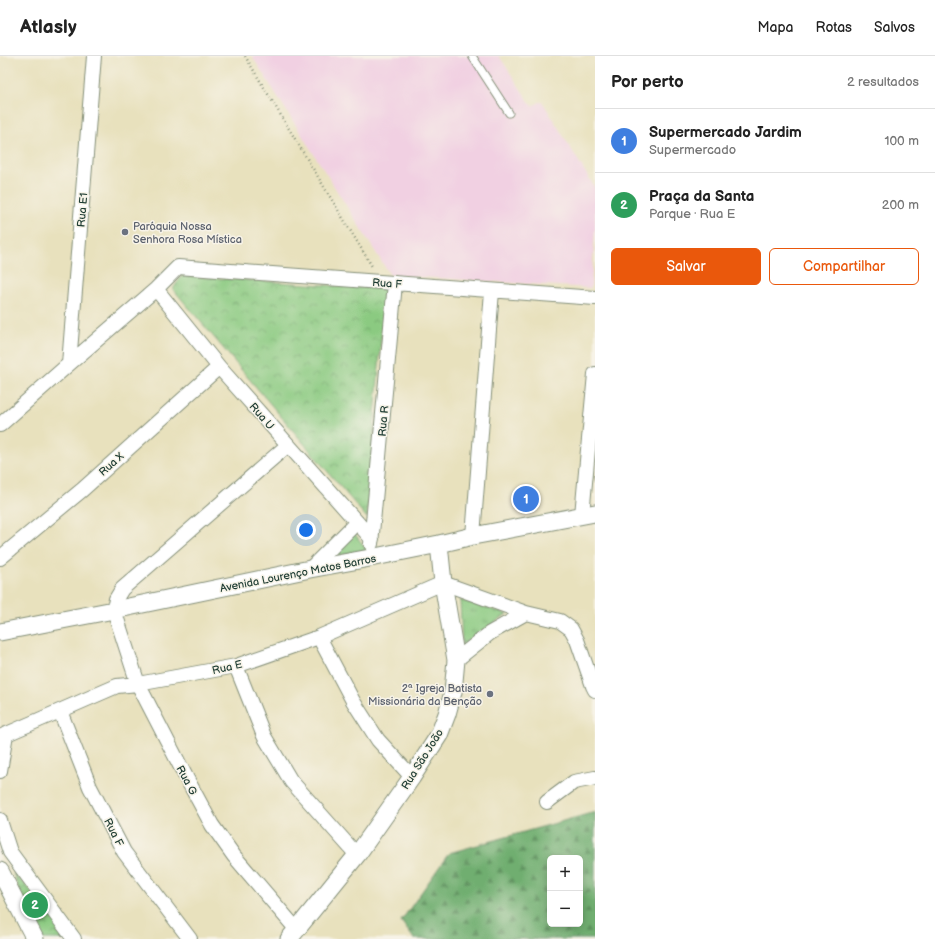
<!DOCTYPE html>
<html lang="pt">
<head>
<meta charset="utf-8">
<style>
  body { margin:0; font-family:"Balsamiq Sans",sans-serif; background:#f2f2f2; color:#222 }
  .controls { position:absolute; right:12px; bottom:12px; display:grid; overflow:hidden; border-radius:6px; box-shadow:0 2px 10px #0003 }
  .controls button { width:36px; height:36px; display:grid; place-items:center; padding:0; border:0; border-bottom:1px solid #e0e0e0; background:#fff; color:#222; font:20px sans-serif }
  .you { position:absolute; left:306px; top:474px; width:14px; height:14px; margin:-10px; border:3px solid #fff; border-radius:50%; background:#1a73e8; box-shadow:0 0 0 6px #1a73e833 }
  .badge { display:grid; place-items:center; width:26px; height:26px; border-radius:50%; background:#ea580c; color:#fff; font-size:13px; font-weight:700 }
  .pin { position:absolute; translate:-50% -50%; border:2px solid #fff; box-shadow:0 1px 4px #0006 }
  .list { margin:0; padding:0; list-style:none }
  h2 { display:flex; justify-content:space-between; align-items:center; height:52px; margin:0; padding:0 16px; font-size:17px }
  h2 small { font-size:13px; font-weight:400; color:#767676 }
  .list li { display:grid; grid-template-columns:26px 1fr auto; gap:12px; align-items:center; box-sizing:border-box; height:64px; padding:0 16px; border-top:1px solid #e0e0e0 }
  .list b { display:block; font-size:15px; white-space:nowrap }
  .list p { margin:0; font-size:13px; white-space:nowrap; color:#767676 }
  .list em { font-size:13px; font-style:normal; color:#767676 }
  .actions { display:flex; gap:8px; padding:12px 16px }
  .actions a { flex:1; padding:9px 0; border:1px solid #ea580c; border-radius:6px; text-align:center; font-size:14px; color:#ea580c }
  .actions .main { background:#ea580c; color:#fff }
  .map { position:relative; flex:none; width:595px; height:883px; overflow:hidden }
  header { display:flex; align-items:center; gap:24px; box-sizing:border-box; height:56px; padding:0 20px; background:#fff; border-bottom:1px solid #e0e0e0 }
  header strong { font-size:19px }
  nav { display:flex; gap:22px; margin-inline-start:auto; font-size:14px }
  main { display:flex }
  aside { flex:1; background:#fff }
  .map>svg:first-child { display:block }
  .built { fill:#f1d0e2 }
  .grass { fill:url(#grass-tufts); stroke:#55845a }
  .forest { fill:url(#forest-firs); stroke:#487652; fill-rule:evenodd }
  .park { fill:url(#park-crowns); stroke:#55845a }
  .lines { fill:none; stroke-linecap:round; stroke-linejoin:round }
  .service-casing { stroke:#848f78; stroke-width:9 }
  .minor-casing { stroke:#848f78; stroke-width:16 }
  .tertiary-casing { stroke:#848f78; stroke-width:19 }
  .path { stroke:#848f78; stroke-width:2.5; stroke-dasharray:1 3; stroke-linecap:butt }
  .service { stroke:#fff; stroke-width:7 }
  .minor { stroke:#fff; stroke-width:14 }
  .tertiary { stroke:#fff; stroke-width:17 }
  .worship-dot { fill:#6b7280; stroke:#f7f3e8; stroke-width:1.5 }
  .labels { text-anchor:middle; stroke-width:3; stroke-linejoin:round; paint-order:stroke }
  .street-label { font-size:11px; fill:#1f3d34; stroke:#f7f3e8 }
  .worship-label { font-size:11px; fill:#5b616d; stroke:#f7f3e8; text-anchor:start }
</style>
</head>
<body>
<header>
<strong>Atlasly</strong>
<nav><a>Mapa</a><a>Rotas</a><a>Salvos</a></nav>
</header>
<main>
<div class="map">
<svg width="595" height="883" viewBox="0 0 595 883">
  <defs>
    <pattern id="grass-tufts" width="24" height="20" patternUnits="userSpaceOnUse"><rect width="24" height="20" fill="#8bca81"/><path d="M3 7l-1-3M5 7V3M7 7l1-3M15 17l-1-3M17 17v-4M19 17l1-3" fill="none" stroke="#71a56a"/></pattern>
    <pattern id="forest-firs" width="22" height="20" patternUnits="userSpaceOnUse"><rect width="22" height="20" fill="#70ae6f"/><path d="M5 1l3.5 6h-7zM16 11l3.5 6h-7z" fill="#5b8f5c"/></pattern>
    <pattern id="park-crowns" width="20" height="18" patternUnits="userSpaceOnUse"><rect width="20" height="18" fill="#8bca81"/><path d="M2 6a3 3 0 1 1 6 0M12 15a3 3 0 1 1 6 0" fill="none" stroke="#71a56a"/></pattern>
  </defs>
  <rect width="100%" height="100%" fill="#f7f3e8"/>
  <filter id="ink" filterUnits="userSpaceOnUse"><feTurbulence type="fractalNoise" baseFrequency=".025" numOctaves="2"/><feDisplacementMap in="SourceGraphic" scale="8" xChannelSelector="R" yChannelSelector="G"/><feConvolveMatrix kernelMatrix="1 2 1 2 8 2 1 2 1" color-interpolation-filters="sRGB"/></filter>
  <filter id="wash" filterUnits="userSpaceOnUse"><feTurbulence type="fractalNoise" baseFrequency=".012" numOctaves="4" result="noise"/><feDisplacementMap in="SourceGraphic" scale="16" xChannelSelector="R" yChannelSelector="G"/><feGaussianBlur stdDeviation="0.9" result="paint"/><feColorMatrix in="noise" values="0 0 0 0 0 0 0 0 0 0 0 0 0 0 0 0 0 1.4 0 .05"/><feComposite in="paint" operator="in"/></filter>
  <g filter="url(#wash)">
    <rect width="100%" height="100%" fill="#e8e1bd"/>
    <!-- built -->
    <path class="built" d="M252,0H499L532,50L542,45L595,132V172L591,232L390,219Z"/>
    <!-- grass -->
    <path class="grass" d="M354,477L367,494L326,502Z
      M460,544L507,558L462,589Z"/>
    <!-- forest -->
    <path class="forest" d="M595,756V883H414L401,865L449,797ZM550,802H580V868H550Z"/>
    <!-- park -->
    <path class="park" d="M182,220L385,233L367,462L173,233L180,222Z
      M13,817L34,837L69,883H43L21,839Z"/>
  </g>
  <g filter="url(#ink)">
    <g class="lines">
      <!-- service casing -->
      <g class="service-casing">
        <path id="service" d="M472,0L509,57"/>
      </g>
      <!-- minor casing -->
      <g class="minor-casing">
        <path id="minor" d="M156,233L219,311L372,483
          M69,308L94,0
          M0,369L69,308L156,233L178,211L595,242
          M288,389L122,533L116,543L114,554L138,628L187,723L212,769L234,800L297,874
          M582,459L595,318
          M473,480L492,235
          M371,488L395,227
          M0,502L82,434L219,311
          M310,513L357,466
          M319,581L353,645L378,684L412,721
          M456,604L490,577L526,557
          M236,610L264,680L291,725L357,799
          M60,655L90,731L124,796L190,883
          M0,681L117,630L138,628L236,610L319,581L443,527L526,557L560,565L571,573L577,584L593,630L595,634
          M0,715L6,678
          M547,746L574,726L595,722
          M0,764L1,768L10,796L74,883"/>
      </g>
      <!-- tertiary casing -->
      <g class="tertiary-casing">
        <path id="tertiary" d="M0,576L114,554L310,513L370,502L439,488L473,480L595,457
          M0,815L35,883
          M289,883L357,799L412,721L439,679L447,658L453,636L456,604L443,527L439,488"/>
      </g>
      <!-- path -->
      <path class="path" d="M245,0L373,212"/>
      <!-- service -->
      <use href="#service" class="service"/>
      <!-- minor -->
      <use href="#minor" class="minor"/>
      <!-- tertiary -->
      <use href="#tertiary" class="tertiary"/>
    </g>
  </g>
  <!-- markers -->
  <g class="worship-dot">
    <circle cx="125" cy="176" r="4"/>
    <circle cx="490" cy="638" r="4"/>
  </g>
  <g class="labels">
    <!-- street labels -->
    <g class="street-label">
      <text transform="translate(82 154) rotate(-85)" y="4">Rua E1</text>
      <text transform="translate(387 227) rotate(4)" y="4">Rua F</text>
      <text transform="translate(262 360) rotate(49)" y="4">Rua U</text>
      <text transform="translate(383 365) rotate(-85)" y="4">Rua R</text>
      <text transform="translate(111 408) rotate(-42)" y="4">Rua X</text>
      <text transform="translate(298 517) rotate(-11)" y="4">Avenida Lourenço Matos Barros</text>
      <text transform="translate(227 611) rotate(-13)" y="4">Rua E</text>
      <text transform="translate(422 703) rotate(-58)" y="4">Rua São João</text>
      <text transform="translate(187 724) rotate(62)" y="4">Rua G</text>
      <text transform="translate(114 776) rotate(63)" y="4">Rua F</text>
    </g>
    <!-- worship labels -->
    <g class="worship-label">
      <text x="133" y="174">Paróquia Nossa<tspan x="133" dy="13">Senhora Rosa Mística</tspan></text>
      <text x="482" y="636" text-anchor="end">2ª Igreja Batista<tspan x="482" dy="13">Missionária da Benção</tspan></text>
    </g>
  </g>
</svg>
<div class="controls">
<button>+</button>
<button>−</button>
</div>
<div class="you"></div>
<div class="pin badge" style="left:526px;top:443px;background:#3f7fe0">1</div>
<div class="pin badge" style="left:35px;top:849px;background:#2e9e5b">2</div>
</div>
<aside>
<h2>Por perto<small>2 resultados</small></h2>
<ul class="list">
<li><span class="badge" style="background:#3f7fe0">1</span><div><b>Supermercado Jardim</b><p>Supermercado</p></div><em>100 m</em></li>
<li><span class="badge" style="background:#2e9e5b">2</span><div><b>Praça da Santa</b><p>Parque · Rua E</p></div><em>200 m</em></li>
</ul>
<div class="actions"><a class="main">Salvar</a><a>Compartilhar</a></div>
</aside>
</main>
</body>
</html>
